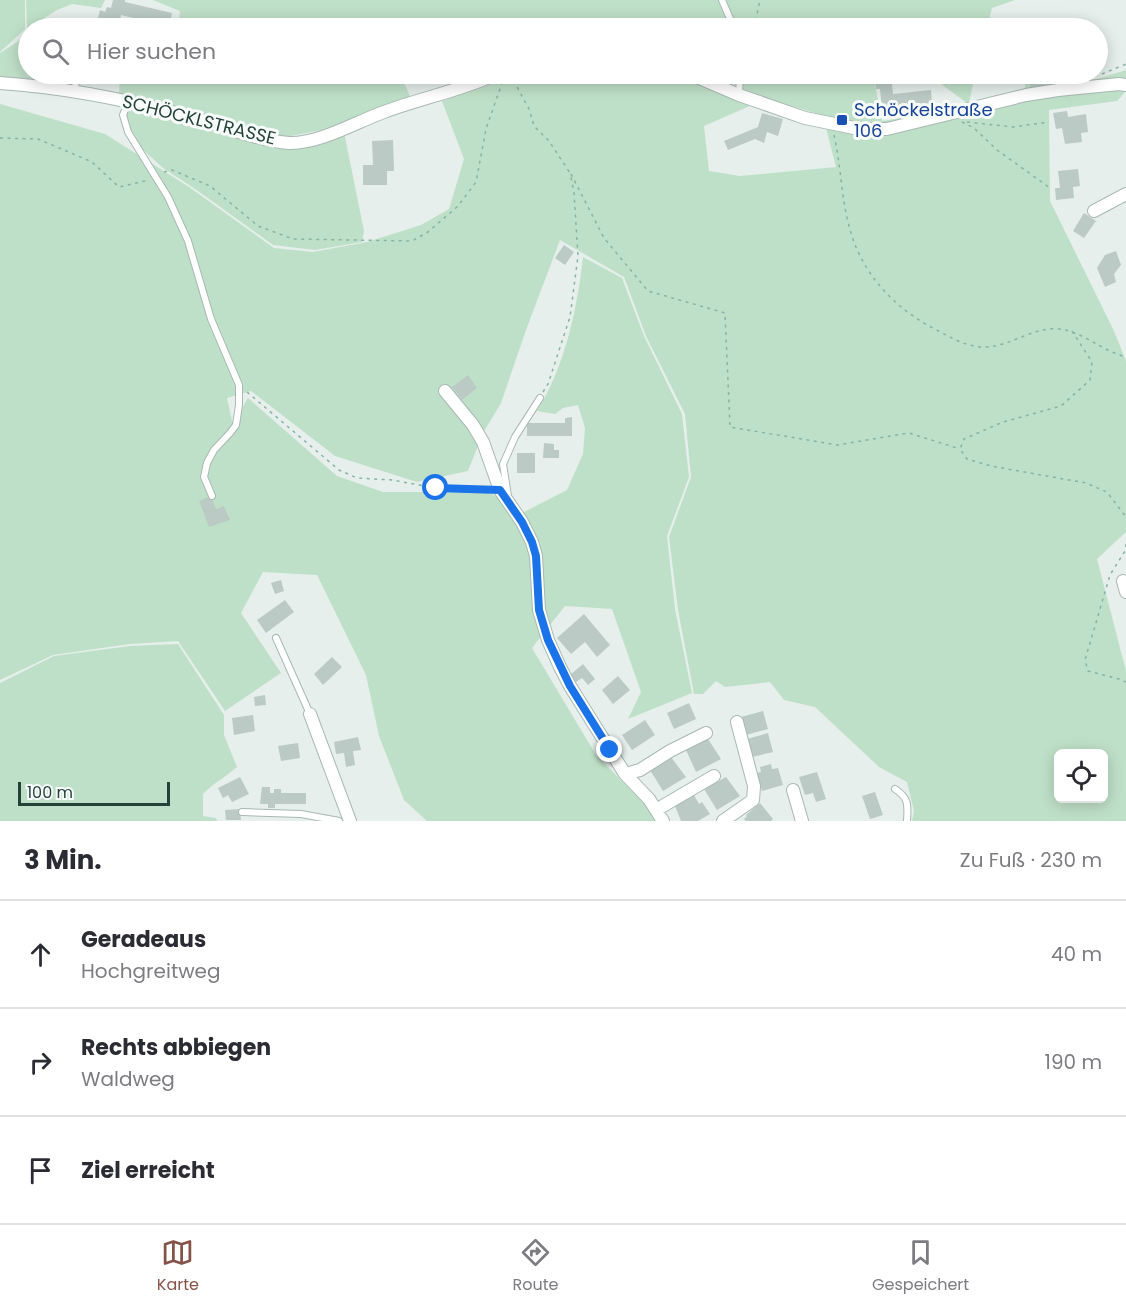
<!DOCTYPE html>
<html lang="de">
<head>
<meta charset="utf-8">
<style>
  body { margin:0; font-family:Poppins,sans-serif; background:#f2f2f3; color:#2b2b33 }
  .controls { position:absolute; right:18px; bottom:18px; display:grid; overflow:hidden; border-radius:9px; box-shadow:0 3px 15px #0003 }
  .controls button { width:54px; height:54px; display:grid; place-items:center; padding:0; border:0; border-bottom:2px solid #e1e1e2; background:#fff; color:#2b2b33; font:30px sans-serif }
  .scale { position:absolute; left:18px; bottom:15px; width:152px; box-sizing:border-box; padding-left:6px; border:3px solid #24423a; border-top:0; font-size:16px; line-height:21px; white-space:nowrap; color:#24423a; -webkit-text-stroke:4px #f7fbf9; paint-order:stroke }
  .stop { position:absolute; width:18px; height:18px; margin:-14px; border:4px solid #1a73e8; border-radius:50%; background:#fff }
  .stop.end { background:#1a73e8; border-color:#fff; box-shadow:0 2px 6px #0008 }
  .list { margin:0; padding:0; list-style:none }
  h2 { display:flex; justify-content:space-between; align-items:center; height:78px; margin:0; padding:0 24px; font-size:26px }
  h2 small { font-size:20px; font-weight:400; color:#7c7c81 }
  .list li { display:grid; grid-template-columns:39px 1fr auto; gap:18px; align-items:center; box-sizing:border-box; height:108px; padding:0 24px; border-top:2px solid #e1e1e2 }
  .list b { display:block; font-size:22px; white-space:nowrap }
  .list p { margin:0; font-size:20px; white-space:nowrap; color:#7c7c81 }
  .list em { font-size:20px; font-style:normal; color:#7c7c81 }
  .icon { flex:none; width:33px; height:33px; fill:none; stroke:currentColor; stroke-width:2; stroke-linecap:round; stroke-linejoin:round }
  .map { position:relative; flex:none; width:1126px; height:821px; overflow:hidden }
  .search { position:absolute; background:#fff; box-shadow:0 3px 15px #0003; left:18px; right:18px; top:18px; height:66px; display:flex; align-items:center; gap:15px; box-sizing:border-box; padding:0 21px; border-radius:33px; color:#7c7c81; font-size:22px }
  .sheet { height:402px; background:#fff }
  nav { display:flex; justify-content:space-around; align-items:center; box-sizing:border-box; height:84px; border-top:2px solid #e1e1e2; background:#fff; font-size:16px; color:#7c7c81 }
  nav a { display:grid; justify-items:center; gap:3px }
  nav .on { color:#855347 }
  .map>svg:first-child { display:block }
  .green { fill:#bfe0c8; fill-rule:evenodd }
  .building { fill:#bbcac4 }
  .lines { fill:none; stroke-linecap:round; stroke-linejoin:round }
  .service-casing { stroke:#a8b8b2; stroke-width:8 }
  .minor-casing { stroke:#a8b8b2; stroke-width:14 }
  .path { stroke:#86b3a5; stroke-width:1.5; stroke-dasharray:3 4.5; stroke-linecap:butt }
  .service { stroke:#fff; stroke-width:6 }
  .minor { stroke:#fff; stroke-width:12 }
  .route { stroke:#1a73e8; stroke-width:8 }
  .transit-dot { fill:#1a4fb4; stroke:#f7fbf9; stroke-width:2 }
  .labels { text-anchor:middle; stroke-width:6; stroke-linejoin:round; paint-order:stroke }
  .transit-label { font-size:18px; fill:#164399; stroke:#f7fbf9; text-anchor:start }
  .street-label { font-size:18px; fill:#24423a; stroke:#f7fbf9 }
</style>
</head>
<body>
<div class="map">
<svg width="1126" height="821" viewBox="0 0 1126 821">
  <rect width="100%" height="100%" fill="#e6efeb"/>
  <!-- green -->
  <path class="green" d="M0,0H25V29L0,52Z
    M26,0H105L101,8L72,4L57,10L27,29Z
    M153,0H720L731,28H425L421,25L411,28H178L180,11Z
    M725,0H1015L992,8L987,28H736Z
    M28,35V74H47L48,81L0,78V53Z
    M1126,70V91L1117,101L1049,110L1050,201L1114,331L1126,361V532L1097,559L1126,671V821H912L914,811L907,782L879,767L815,707L784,700L770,682L725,687L716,681L703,694H694L678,610L669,537L691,477L685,414L646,336L624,277L560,240L526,330L501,403L483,433L468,471L417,482L335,456L251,391L227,398L232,421L237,428L240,412L248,398L337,476L383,492H487L498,497L531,545L542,635L532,648L596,755L644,803L657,821H427L404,800L379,736L366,675L317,575L263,572L241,613L281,673L225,711L178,641L130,644L53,655L0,680V104L105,134L189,187L274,248L313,252L367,242L421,225L449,209L464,159L442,101L486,86L511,74H674L752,105L704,126L709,171L740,176L836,167L826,128L831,118L747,92L743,89V74H873L882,121L914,116L967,103L941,84L939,74H975L969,103L1025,92V74H1071L1074,86ZM1058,754H1104V798H1058Z
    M120,74H400L411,98L322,130L285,137L119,94Z
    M130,106L268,144L344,132L364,231L362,242L315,250L273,245L198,191L163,168L140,147L128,123L126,112Z
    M583,257L622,278L644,336L682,414L689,477L667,536L675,609L692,693L628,719L641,692L612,609L565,606L546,630L538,576L520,514L567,490L583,454L585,428L578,405L563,408L555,414L537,411C565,366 577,310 583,257Z
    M178,644L224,715V735L237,767C225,778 213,783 203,794V816L216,818L217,821H0V683L54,656L130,646Z"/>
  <!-- building -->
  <path class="building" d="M113,0H125V2L172,13L169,27L121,15L118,28L96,27L100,10L105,12L107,7L111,8Z
    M84,74H105V80L84,78Z
    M879,74H891L893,94L931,90L932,106L882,111L880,89H876L875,79H879Z
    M1029,74H1045L1047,89L1031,91Z
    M1067,111L1068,117L1086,114L1088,132L1081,133L1082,142L1065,144L1062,128L1056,129L1053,113Z
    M762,113L783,119L778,136L767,132L764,143L755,139L728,150L724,141L758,127Z
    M393,140L394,171H387V185H363V165H373L372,141Z
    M1078,169L1080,186L1073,187L1074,198L1056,200L1055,188H1060L1058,171Z
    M1084,213L1096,221L1084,238L1073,231Z
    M564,245L574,252L565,265L555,258Z
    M1116,251L1121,265L1114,274L1116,282L1105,287L1097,268L1105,255Z
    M468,375L477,388L462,400L452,387Z
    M572,417V436H527V423H565V418Z
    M544,443L554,444V450H559V458H543Z
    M517,453H535V473H517Z
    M211,496L216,509L224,506L230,520L209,527L199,501Z
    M281,580L284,591L275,594L271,583Z
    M285,600L294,612L266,633L257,620Z
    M584,614L610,645L597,657L585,642L571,654L557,638Z
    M332,657L342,667L323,685L314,674Z
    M583,664L595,679L588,685L582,678L576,682L570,675Z
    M618,676L630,690L613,704L602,690Z
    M265,695L266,705L255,706L254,697Z
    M689,703L696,719L674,729L667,713Z
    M763,711L768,729L746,735L741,717Z
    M253,715L255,731L234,735L232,718Z
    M645,720L655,735L632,750L622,735Z
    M768,733L773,752L752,757L747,739Z
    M358,737L361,750L353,751L355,765L346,767L344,753L336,754L334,742Z
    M708,739L721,759L696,772L686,750Z
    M298,743L300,758L281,761L278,746Z
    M671,757L686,777L663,791L650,770Z
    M771,764L772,769L778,768L783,785L762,791L757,773L761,772L760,767Z
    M817,772L826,799L816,802L813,793L805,795L799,777Z
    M240,777L249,794L232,802L228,795L223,798L218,788Z
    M726,777L740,796L717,810L704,789Z
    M262,787H270V793H274V789H281V793H306V804H275V808H268V804H260Z
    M875,792L883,815L870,819L862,796Z
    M694,795L699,804L702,802L710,814L698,821H681L675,806Z
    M760,803L773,819L771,821H746L744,819L747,816L746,815Z
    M240,809L241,820H226L225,810Z"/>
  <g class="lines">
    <!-- service casing -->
    <g class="service-casing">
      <path id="service" d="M722,0L734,28
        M75,91L76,74
        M739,95L740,74
        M128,102L123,115L128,132L168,197L188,241L211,319L239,385V405L236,425L230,433L214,450L207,463L204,477L212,496
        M508,496L503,464L515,437L540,398
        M276,638L310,714
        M895,789C909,798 908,805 907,821
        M242,812L301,814L339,821"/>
    </g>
    <!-- minor casing -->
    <g class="minor-casing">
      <path id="minor" d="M690,74L739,95L805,118L859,129H887L1026,95L1058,90L1119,84L1126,85
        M0,83C62,87 123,99 184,115C214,123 259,141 289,143C319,144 356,122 384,112C421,98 460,91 496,74
        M1094,211L1126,194
        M445,391L473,425L483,442L500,490L522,522L532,542L536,556L539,610L548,640L560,667L570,686L625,774L649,799L663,821
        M1123,581L1126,592
        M310,714L350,821
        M625,774L640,770L670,751L706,733
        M793,790L802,821
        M656,810L714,776
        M723,821L753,800L754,786L737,722"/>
    </g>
    <!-- path -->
    <path class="path" d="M754,28L760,0
      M510,74L529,109L534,126L549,141L570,173
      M1102,74L1126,64
      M962,122L974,128L997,150L1050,188
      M967,122L1013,127L1049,122
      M834,135C841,165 841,196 849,226C860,270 890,304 929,326C947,335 964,347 984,347C1010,347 1034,326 1059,329C1084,332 1102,351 1126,357
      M0,138L38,139L92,162L119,187L149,180
      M164,172L172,170L210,186L258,226L293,239L412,241L428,232L458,206L476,182L486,129L502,83
      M571,174L604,238L648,291L725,313L730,427L837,445L909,433L960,449
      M1072,331L1092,362L1090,380L1061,406L1003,422L964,439L960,449L967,459L991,466L1086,483L1107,492L1126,517
      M247,392L339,470L357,478L392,480L436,488L487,490
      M543,392L548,384L570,317L578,256L574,193L571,177
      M1126,544L1125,551L1110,575L1085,660L1088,671L1119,679L1126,682"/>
    <!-- service -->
    <use href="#service" class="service"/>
    <!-- minor -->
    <use href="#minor" class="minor"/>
  </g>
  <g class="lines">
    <!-- route -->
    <path class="route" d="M436,488L500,490L522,522L532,542L536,556L539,610L548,640L570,686L610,750"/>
  </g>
  <!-- markers -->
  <rect class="transit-dot" x="836" y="114" width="12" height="12" rx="3"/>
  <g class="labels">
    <!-- transit labels -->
    <g class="transit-label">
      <text x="854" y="116">Schöckelstraße<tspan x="854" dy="21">106</tspan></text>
    </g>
    <!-- street labels -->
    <g class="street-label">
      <text transform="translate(199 120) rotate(14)" y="6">SCHÖCKLSTRASSE</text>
    </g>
  </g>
</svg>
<div class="controls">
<button><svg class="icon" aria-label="locate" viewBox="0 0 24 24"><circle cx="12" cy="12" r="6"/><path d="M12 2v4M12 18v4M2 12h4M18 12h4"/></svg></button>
</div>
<div class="scale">100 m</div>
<div class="stop" style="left:436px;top:488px"></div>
<div class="stop end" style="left:610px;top:750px"></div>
<div class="search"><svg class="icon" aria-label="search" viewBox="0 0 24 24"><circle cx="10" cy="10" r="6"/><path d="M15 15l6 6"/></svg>Hier suchen</div>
</div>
<section class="sheet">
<h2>3 Min.<small>Zu Fuß · 230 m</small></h2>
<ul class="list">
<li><svg class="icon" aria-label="ahead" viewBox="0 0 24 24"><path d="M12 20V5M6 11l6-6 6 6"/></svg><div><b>Geradeaus</b><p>Hochgreitweg</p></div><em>40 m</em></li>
<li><svg class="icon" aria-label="right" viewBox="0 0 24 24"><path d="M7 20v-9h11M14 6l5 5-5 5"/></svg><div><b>Rechts abbiegen</b><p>Waldweg</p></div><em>190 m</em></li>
<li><svg class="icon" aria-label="arrive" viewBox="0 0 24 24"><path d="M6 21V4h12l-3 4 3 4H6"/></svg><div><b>Ziel erreicht</b></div></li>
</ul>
</section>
<nav>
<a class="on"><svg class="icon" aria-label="map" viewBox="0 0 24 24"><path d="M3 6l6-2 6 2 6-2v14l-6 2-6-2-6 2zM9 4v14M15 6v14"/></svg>Karte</a>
<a><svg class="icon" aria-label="directions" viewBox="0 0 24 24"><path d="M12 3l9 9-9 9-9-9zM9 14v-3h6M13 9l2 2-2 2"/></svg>Route</a>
<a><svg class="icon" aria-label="saved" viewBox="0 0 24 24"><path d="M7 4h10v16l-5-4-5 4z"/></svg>Gespeichert</a>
</nav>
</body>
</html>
